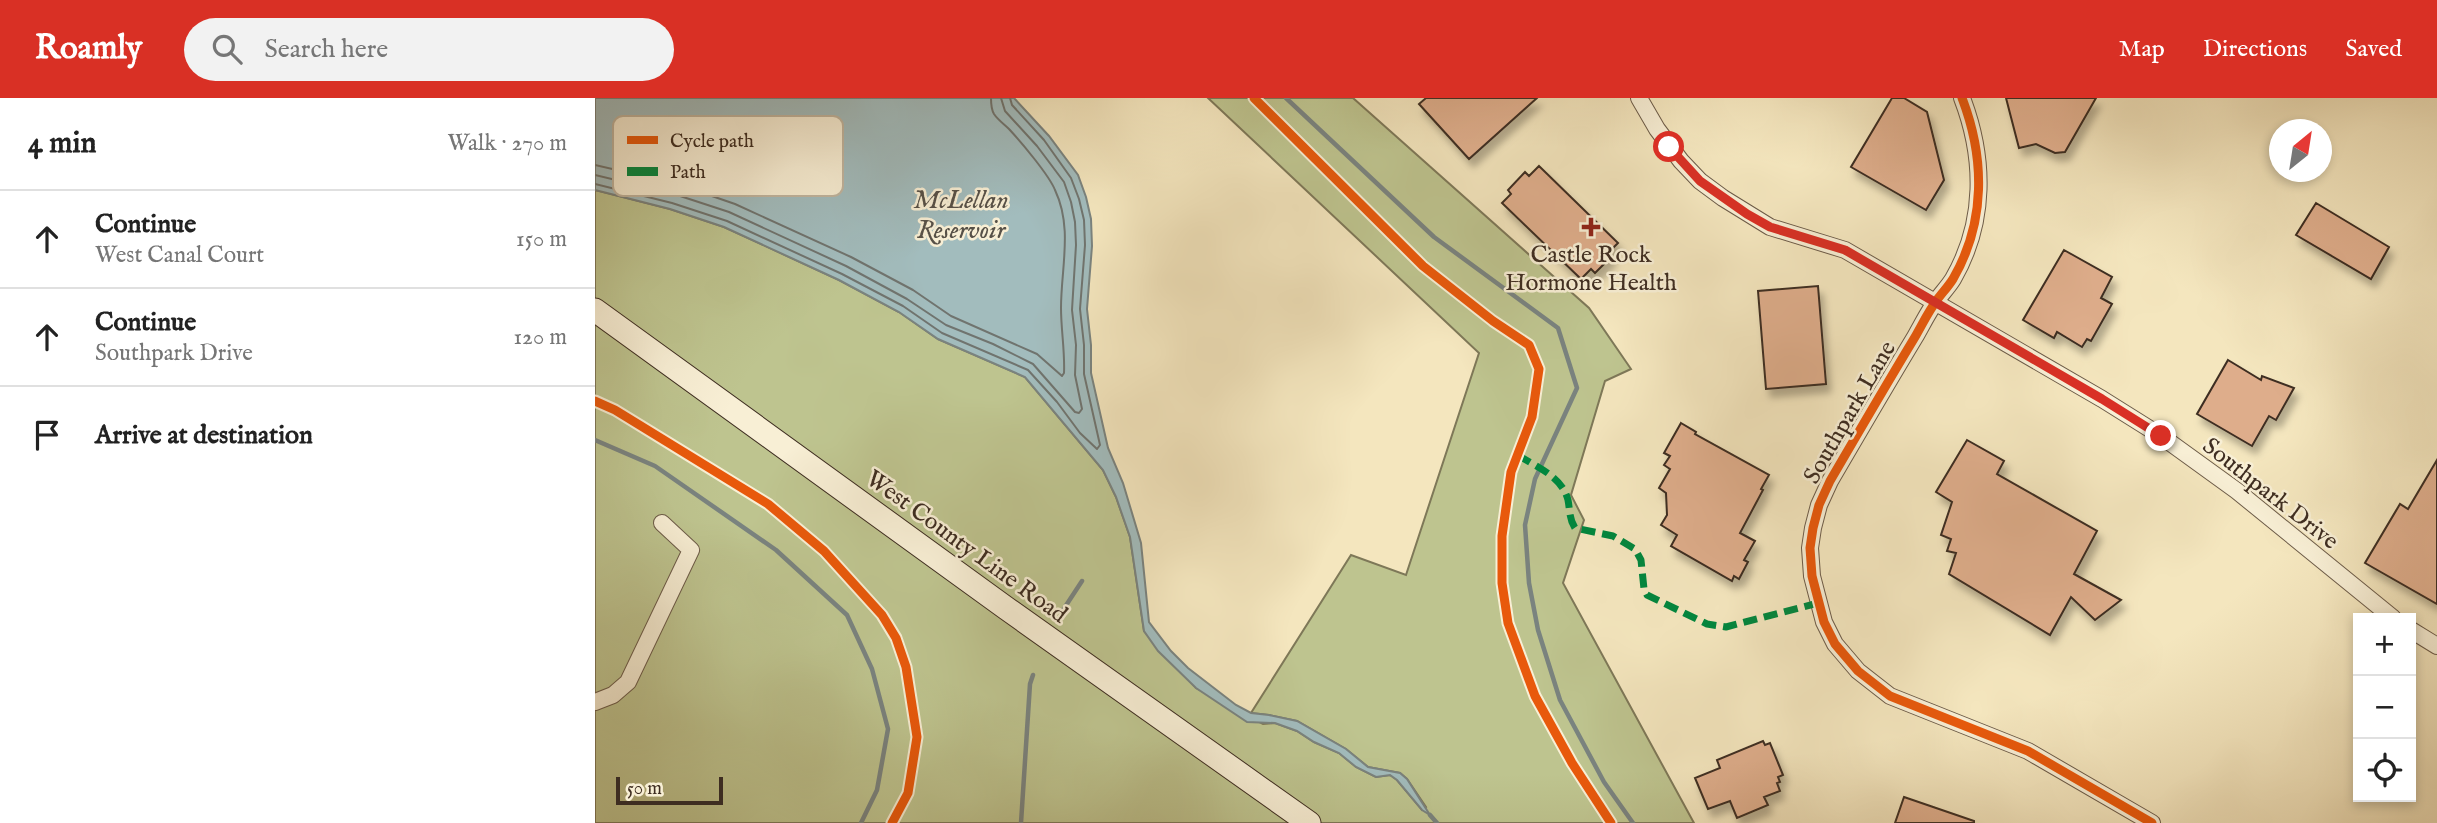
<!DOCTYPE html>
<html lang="en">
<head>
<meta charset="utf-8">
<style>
  body { margin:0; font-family:"IM FELL English",serif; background:#f2f2f2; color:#222 }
  .controls { position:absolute; right:21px; bottom:21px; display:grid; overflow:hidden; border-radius:0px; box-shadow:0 4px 10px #0003 }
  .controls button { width:63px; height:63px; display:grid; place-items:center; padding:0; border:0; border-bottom:2px solid #e0e0e0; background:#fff; color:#222; font:35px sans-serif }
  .compass { position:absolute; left:1674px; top:21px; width:63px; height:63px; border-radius:50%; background:#fff; box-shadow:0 4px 10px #0003; rotate:30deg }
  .scale { position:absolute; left:21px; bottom:18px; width:107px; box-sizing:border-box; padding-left:7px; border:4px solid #3e2d21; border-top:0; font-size:19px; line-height:24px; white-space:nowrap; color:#3e2d21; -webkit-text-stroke:5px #f8efd5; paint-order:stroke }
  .stop { position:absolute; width:21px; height:21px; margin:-16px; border:5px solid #d93025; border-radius:50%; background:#fff }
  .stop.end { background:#d93025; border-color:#fff; box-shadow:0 2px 7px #0008 }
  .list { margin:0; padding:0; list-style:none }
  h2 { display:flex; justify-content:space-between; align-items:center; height:91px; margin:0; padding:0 28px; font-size:30px }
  h2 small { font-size:23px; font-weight:400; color:#767676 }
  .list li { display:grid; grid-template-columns:46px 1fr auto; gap:21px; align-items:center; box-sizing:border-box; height:98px; padding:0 28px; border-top:2px solid #e0e0e0 }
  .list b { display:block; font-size:26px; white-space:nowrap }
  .list p { margin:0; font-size:23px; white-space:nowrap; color:#767676 }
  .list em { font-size:23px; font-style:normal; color:#767676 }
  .icon { flex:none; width:38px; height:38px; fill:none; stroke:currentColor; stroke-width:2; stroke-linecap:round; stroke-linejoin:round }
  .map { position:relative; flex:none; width:1842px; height:725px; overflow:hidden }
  header { display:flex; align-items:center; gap:42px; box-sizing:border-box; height:98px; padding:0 35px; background:#d93025; color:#fff }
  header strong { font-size:33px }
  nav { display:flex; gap:38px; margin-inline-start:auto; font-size:24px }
  .search { width:490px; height:63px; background:#f2f2f2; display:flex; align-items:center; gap:18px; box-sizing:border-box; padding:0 24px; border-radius:38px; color:#767676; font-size:26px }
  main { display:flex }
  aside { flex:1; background:#fff }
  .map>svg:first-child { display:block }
  .green { fill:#bec48f; stroke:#7e7858; stroke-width:2 }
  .water { fill:#a2bcbd; stroke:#7a837f; stroke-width:2 }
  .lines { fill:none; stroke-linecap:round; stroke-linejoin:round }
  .shore { stroke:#70746f; stroke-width:2 }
  .stream { stroke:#7a837f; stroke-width:4.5 }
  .building { fill:#dead8b; stroke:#3e2d21; stroke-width:2; filter:url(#shadow) }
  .minor-casing { stroke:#6c5b48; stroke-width:18 }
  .secondary-casing { stroke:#3e2d21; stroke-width:25 }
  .minor { stroke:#f8efd5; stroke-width:16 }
  .secondary { stroke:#f8efd5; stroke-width:23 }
  .quiet { stroke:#00873e; stroke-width:7; stroke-dasharray:14 7; stroke-linecap:butt }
  .cycleway-casing { stroke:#f8efd5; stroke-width:13 }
  .cycleway { stroke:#e8590c; stroke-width:9 }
  .route { stroke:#d93025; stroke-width:9 }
  .poi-dot { fill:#8f2418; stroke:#f8efd5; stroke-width:2.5 }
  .labels { text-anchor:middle; stroke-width:5; stroke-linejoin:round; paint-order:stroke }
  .poi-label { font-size:24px; fill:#3e2d21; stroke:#f8efd5 }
  .street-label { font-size:24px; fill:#3e2d21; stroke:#f8efd5 }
  .water-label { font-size:26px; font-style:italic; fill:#575148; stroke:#f8efd5 }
  .key { fill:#f8efd5; stroke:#c0b59f; stroke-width:2 }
  .key-label { font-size:19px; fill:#3e2d21 }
</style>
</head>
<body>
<header>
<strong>Roamly</strong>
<div class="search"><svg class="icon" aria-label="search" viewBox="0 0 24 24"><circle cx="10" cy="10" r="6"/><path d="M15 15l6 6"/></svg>Search here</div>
<nav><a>Map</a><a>Directions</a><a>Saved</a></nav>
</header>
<main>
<aside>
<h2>4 min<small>Walk · 270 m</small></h2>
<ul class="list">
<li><svg class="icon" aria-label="ahead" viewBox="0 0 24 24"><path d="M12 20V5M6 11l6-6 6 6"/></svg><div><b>Continue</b><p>West Canal Court</p></div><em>150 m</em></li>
<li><svg class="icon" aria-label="ahead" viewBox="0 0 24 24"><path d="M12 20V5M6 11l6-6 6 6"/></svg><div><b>Continue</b><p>Southpark Drive</p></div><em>120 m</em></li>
<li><svg class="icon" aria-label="arrive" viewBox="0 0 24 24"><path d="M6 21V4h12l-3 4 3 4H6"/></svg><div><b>Arrive at destination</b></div></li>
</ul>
</aside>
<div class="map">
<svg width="1842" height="725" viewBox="0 0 1842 725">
  <defs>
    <filter id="shadow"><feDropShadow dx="4.5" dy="8" stdDeviation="3.5" flood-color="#0004"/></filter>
  </defs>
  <rect width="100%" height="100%" fill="#f4e6be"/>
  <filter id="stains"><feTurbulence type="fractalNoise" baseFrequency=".00286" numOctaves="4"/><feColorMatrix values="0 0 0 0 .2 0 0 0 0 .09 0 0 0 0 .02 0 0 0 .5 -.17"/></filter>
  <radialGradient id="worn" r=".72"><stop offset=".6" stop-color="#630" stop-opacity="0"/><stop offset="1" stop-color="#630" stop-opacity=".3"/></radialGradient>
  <!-- green -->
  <path class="green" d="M613,0H758L994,210L1036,271L1010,283L976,397L989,422L968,485L1099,725H0V92L75,111L129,129L244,182L304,214L343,241L430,279L508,372L521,399L535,439L549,533L601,590L668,626L680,625L702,633L719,644L744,655L761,669L781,679L795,677L802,682L827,712L831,709L812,681L805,675L773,669L751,651L702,623L674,617L656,615L756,457L811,477L884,255Z"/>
  <!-- water -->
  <path class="water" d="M0,0H419L454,38L483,77L491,99L496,121L497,148L492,211L496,247V275L513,350L528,385L546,445L554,524L576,553L593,570L641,607L656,615L674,617L702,623L751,651L773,669L805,675L812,681L835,717L827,712L802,682L795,677L781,679L761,669L744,655L719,644L702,633L680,625L652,624L601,590L563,553L549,533L535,439L521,399L508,372L430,279L343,241L304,214L244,182L129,129L75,111L0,92Z"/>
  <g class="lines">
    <!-- shore -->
    <path class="shore" d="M0,67L82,86L140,106L256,159L318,192L356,218L442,256L467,278L469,275C470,253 466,232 466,210C466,170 478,130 460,92C454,77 426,44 414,31C409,26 403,22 399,16C396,11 396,6 396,0
      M0,77L79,96L134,114L251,168L312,201L351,227L398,246L438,266L480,314L484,315L487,311L480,277L481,247L477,212L481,147L480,124L476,104L469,84L442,48L410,13L406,0
      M0,86L77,105L132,123L247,176L308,208L347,235L433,272L462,304L485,335L502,351L505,347L489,276V247L485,211L490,147L489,122L484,101L476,80L449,42L417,7L415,0"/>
    <!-- stream -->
    <path class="stream" d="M691,0L839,139L963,230L982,290L940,381L930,427L934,485L943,532L965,602L1009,684L1038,725
      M0,342L60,368L181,452L252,517L277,571L293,631L282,692L266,725
      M466,515L487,483
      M835,717L842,725
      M426,725L435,586L438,577"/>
  </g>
  <!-- building -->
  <path class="building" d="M831,0H942L874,61L824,6Z
    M1297,0H1309L1332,14L1349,82L1331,112L1256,69Z
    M1411,0H1501L1470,54L1460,55L1441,46L1424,50Z
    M944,68L1023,145L1013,155L1017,158L1000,175L996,171L986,181L907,105L916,96L913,92L930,74L934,78Z
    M1721,105L1794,149L1776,181L1701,137Z
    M1469,152L1517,179L1506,200L1517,206L1496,243L1492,241L1487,249L1462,234L1459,240L1428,222Z
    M1223,188L1231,286L1171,291L1163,193Z
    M1633,262L1666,282L1667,278L1699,290L1681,322L1674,318L1657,348L1602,316Z
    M1086,325L1101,334L1100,336L1174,377L1166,391L1168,392L1145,435L1160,443L1149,462L1153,464L1144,481L1139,478L1137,483L1076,448L1082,437L1066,427L1072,417L1071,395L1064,390L1075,371L1069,367L1075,358L1069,355Z
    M1372,342L1409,363L1402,376L1502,433L1479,476L1526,502L1500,522L1476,499L1455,537L1354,476L1361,455L1352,453L1356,441L1346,437L1357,404L1341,394Z
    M1842,362V506L1770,465L1805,406L1813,411Z
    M1168,643L1170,647L1175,645L1188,677L1183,679L1185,684L1182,685L1185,693L1169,699L1173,707L1142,720L1135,703L1113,711L1100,680L1125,670L1122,662Z
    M1309,699L1379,723V725H1300Z"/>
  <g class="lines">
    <!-- minor casing -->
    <g class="minor-casing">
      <path id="minor" d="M1044,0L1062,31L1086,63L1105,83L1128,100L1175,129L1250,152L1507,301L1566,338L1642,393L1798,520
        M1367,0C1390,60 1391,124 1358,181C1353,189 1347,195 1342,202C1333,214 1327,227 1320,239C1291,287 1263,335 1235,383L1224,407L1218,430L1215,450L1217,478L1229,524L1240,546L1263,573L1295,598L1433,653L1557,725
        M1816,532L1842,548
        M0,604L18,597L33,584L96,452L67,425"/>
    </g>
    <!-- secondary casing -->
    <g class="secondary-casing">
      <path id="secondary" d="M0,212L411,510L714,725"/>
    </g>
    <!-- minor -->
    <use href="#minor" class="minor"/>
    <!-- secondary -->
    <use href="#secondary" class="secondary"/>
    <!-- quiet -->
    <path class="quiet" d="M923,357C941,369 967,378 973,402C975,412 974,421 980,430L1018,438L1040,451L1046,462L1049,491L1052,497L1112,526L1131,529L1223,505"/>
    <!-- cycleway casing -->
    <g class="cycleway-casing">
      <path id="cycleway" d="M659,0L828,168L898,223L934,247L944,271L937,319L916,374L907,438V485L913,525L940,598L977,665L1016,725
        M1367,0C1390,60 1391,124 1358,181C1353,189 1347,195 1342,202C1333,214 1327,227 1320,239C1291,287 1263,335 1235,383L1224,407L1218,430L1215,450L1217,478L1229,524L1240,546L1263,573L1295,598L1433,653L1557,725
        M0,303L20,312L173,406L229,453L287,517L301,540L311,569L322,639L313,695L297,725"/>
    </g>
    <!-- cycleway -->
    <use href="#cycleway" class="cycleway"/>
  </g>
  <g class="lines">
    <!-- route -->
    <path class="route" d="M1074,49L1105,83L1152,116L1175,129L1250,152L1507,301L1566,338"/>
  </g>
  <!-- markers -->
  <path class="poi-dot" d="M992.5 118.5h7v7h7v7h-7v7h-7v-7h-7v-7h7z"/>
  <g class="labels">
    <!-- poi labels -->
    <g class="poi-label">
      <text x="996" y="164">Castle Rock<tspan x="996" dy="28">Hormone Health</tspan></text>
    </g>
    <!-- street labels -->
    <g class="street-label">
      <text transform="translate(1254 314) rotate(-60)" y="8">Southpark Lane</text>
      <text transform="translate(1676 395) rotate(38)" y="8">Southpark Drive</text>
      <text transform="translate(372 448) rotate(36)" y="8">West County Line Road</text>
    </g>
    <!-- water labels -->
    <g class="water-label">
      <text x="366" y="110">McLellan<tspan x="366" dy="30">Reservoir</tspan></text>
    </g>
  </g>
  <!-- legend -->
  <rect x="18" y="18" width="230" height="80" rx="10" class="key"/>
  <rect x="32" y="38" width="31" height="8" fill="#e8590c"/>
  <rect x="32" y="69" width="31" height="9" fill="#00873e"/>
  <g class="key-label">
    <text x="75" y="49">Cycle path</text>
    <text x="75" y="80">Path</text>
  </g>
  <rect width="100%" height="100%" filter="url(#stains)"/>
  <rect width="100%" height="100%" fill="url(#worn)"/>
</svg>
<div class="controls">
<button>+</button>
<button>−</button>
<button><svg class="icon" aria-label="locate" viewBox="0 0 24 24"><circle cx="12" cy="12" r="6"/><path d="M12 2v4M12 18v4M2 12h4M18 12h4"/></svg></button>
</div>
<svg class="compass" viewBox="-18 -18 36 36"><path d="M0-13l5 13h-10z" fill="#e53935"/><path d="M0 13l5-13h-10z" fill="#767676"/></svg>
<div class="scale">50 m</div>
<div class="stop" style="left:1074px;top:49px"></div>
<div class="stop end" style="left:1566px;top:338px"></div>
</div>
</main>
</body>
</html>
